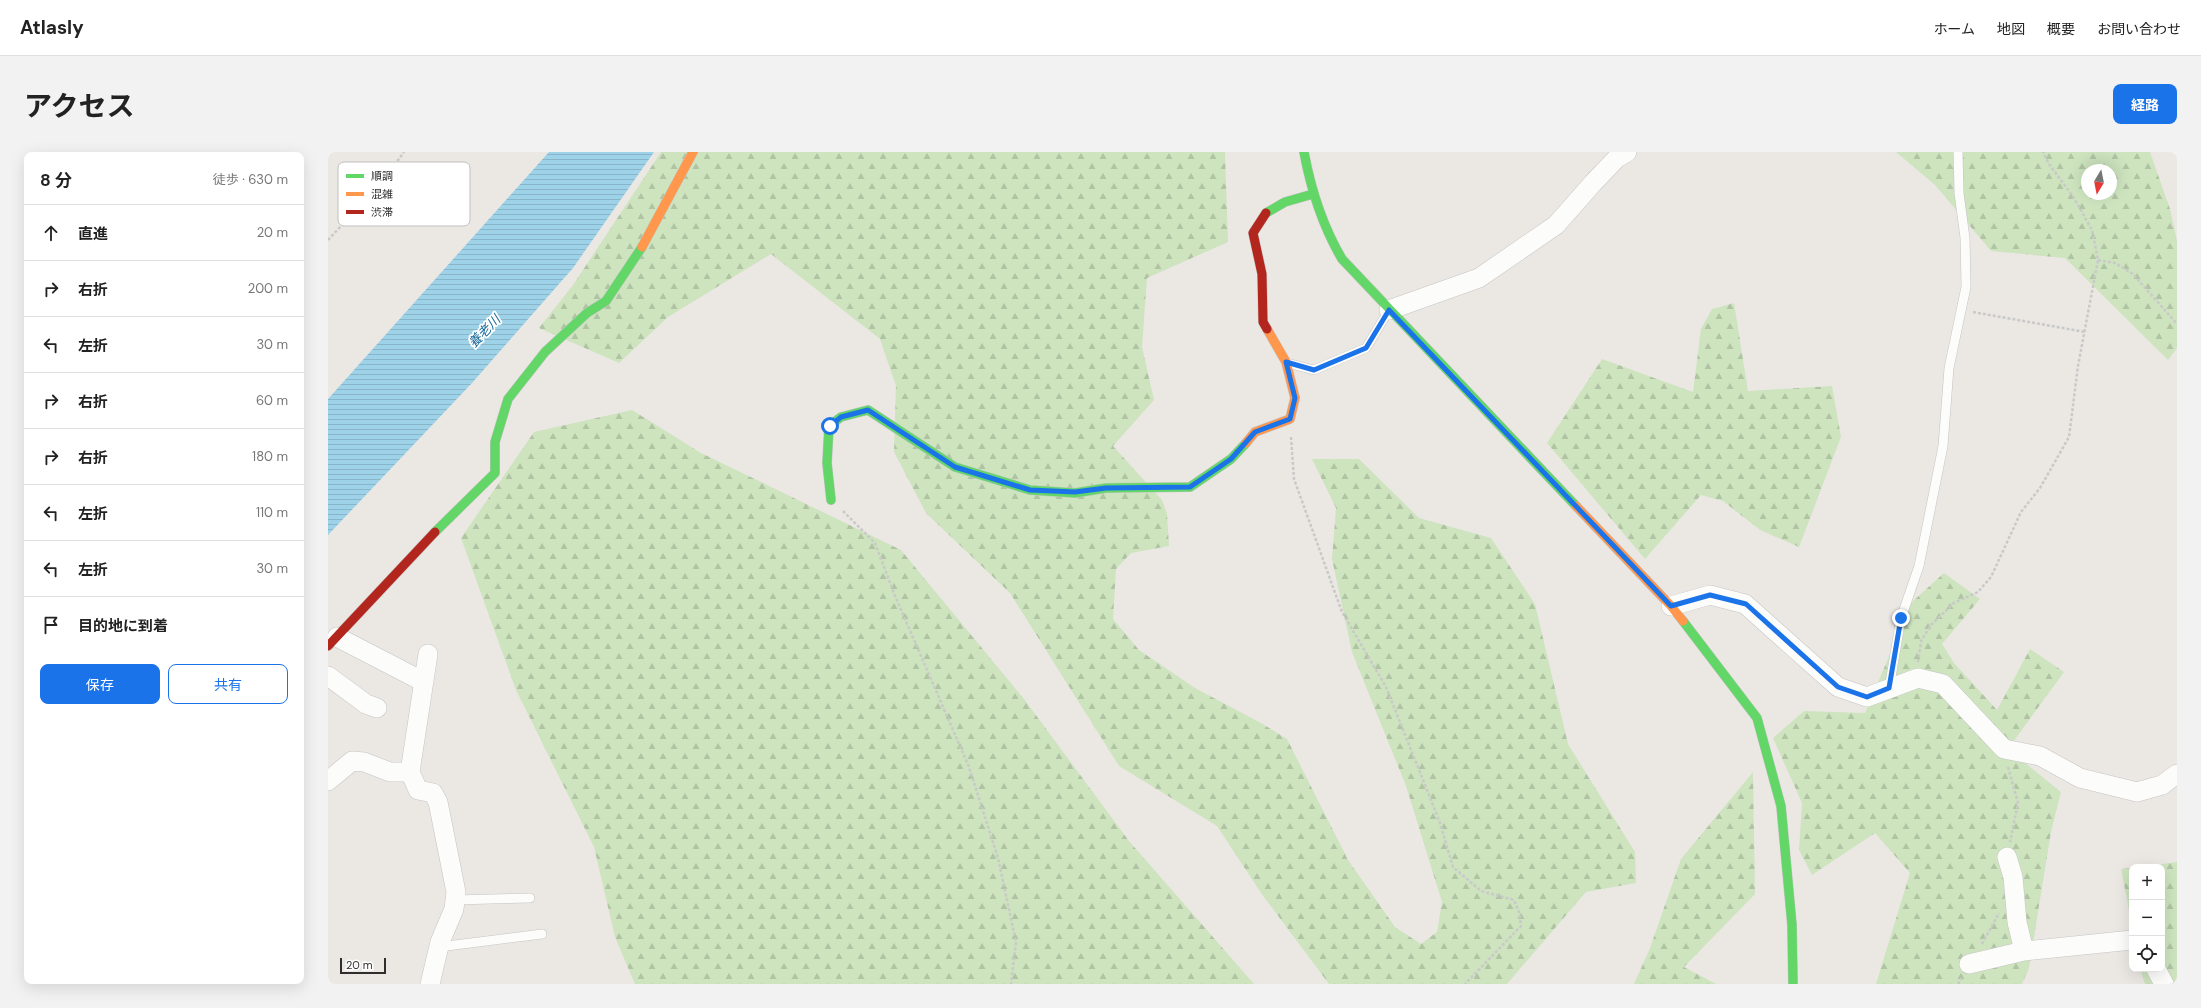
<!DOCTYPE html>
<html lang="ja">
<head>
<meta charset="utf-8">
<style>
  body { margin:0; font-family:"DM Sans","Noto Sans JP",sans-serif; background:#f2f2f2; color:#222 }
  .controls { position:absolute; right:12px; bottom:12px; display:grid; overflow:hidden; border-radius:8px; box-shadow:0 4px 16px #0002 }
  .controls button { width:36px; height:36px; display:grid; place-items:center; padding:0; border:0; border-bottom:1px solid #e0e0e0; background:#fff; color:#222; font:20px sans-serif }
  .compass { position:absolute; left:1753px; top:12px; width:36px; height:36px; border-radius:50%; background:#fff; box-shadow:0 4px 16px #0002; rotate:190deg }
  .scale { position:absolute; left:12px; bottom:10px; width:46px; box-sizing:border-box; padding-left:4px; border:2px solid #2e2e2e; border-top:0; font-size:11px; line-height:14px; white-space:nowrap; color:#2e2e2e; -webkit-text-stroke:3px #fff; paint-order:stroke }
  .stop { position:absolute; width:12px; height:12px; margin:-9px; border:3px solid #1a73e8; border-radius:50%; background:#fff }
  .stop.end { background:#1a73e8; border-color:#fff; box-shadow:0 1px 4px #0008 }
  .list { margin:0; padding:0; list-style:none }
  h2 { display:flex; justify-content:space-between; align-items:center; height:52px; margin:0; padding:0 16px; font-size:17px }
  h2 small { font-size:13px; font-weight:400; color:#767676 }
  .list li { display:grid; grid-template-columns:26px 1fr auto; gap:12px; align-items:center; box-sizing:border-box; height:56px; padding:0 16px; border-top:1px solid #e0e0e0 }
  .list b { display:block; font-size:15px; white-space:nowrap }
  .list em { font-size:13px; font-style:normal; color:#767676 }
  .actions { display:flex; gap:8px; padding:12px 16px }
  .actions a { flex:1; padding:9px 0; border:1px solid #1a73e8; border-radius:8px; text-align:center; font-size:14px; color:#1a73e8 }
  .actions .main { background:#1a73e8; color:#fff }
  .icon { flex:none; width:22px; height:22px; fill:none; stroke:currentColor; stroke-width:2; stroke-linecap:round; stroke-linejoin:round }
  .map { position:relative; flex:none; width:1849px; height:832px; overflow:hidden; border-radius:8px }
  header { display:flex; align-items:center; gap:24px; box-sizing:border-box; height:56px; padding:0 20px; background:#fff; border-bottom:1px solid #e0e0e0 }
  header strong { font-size:19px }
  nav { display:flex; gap:22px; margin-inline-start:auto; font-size:14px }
  .intro { display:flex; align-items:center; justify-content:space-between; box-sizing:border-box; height:96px; padding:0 24px }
  h1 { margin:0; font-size:28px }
  .button { padding:10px 18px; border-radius:8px; background:#1a73e8; color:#fff; font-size:14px; font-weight:700 }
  main { display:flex; gap:24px; padding:0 24px }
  aside { flex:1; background:#fff; border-radius:8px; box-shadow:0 4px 16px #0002 }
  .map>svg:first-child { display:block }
  .forest { fill:url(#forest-firs); fill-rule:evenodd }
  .water { fill:url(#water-rules) }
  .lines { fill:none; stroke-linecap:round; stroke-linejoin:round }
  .lane-casing { stroke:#c5c4c4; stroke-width:10 }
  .street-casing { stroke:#c5c4c4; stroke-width:20 }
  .fast-casing { stroke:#c5c4c4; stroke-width:10 }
  .slow-casing { stroke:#c5c4c4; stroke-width:10 }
  .jam-casing { stroke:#c5c4c4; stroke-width:10 }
  .path { stroke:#c9c9c8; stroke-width:2.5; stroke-dasharray:3 2; stroke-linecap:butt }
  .lane { stroke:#fcfcfb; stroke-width:9 }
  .street { stroke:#fcfcfb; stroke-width:19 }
  .fast { stroke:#63d668; stroke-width:9 }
  .slow { stroke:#ff974d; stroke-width:9 }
  .jam { stroke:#b3261e; stroke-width:9 }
  .route { stroke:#1a73e8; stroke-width:5 }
  .labels { text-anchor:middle; stroke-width:3.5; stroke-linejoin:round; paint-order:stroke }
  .water-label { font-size:13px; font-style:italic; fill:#15689a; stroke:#fff }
  .key { fill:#fff; stroke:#c0c0c0; stroke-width:1 }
  .key-label { font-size:11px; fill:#2e2e2e }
</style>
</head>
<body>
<header>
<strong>Atlasly</strong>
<nav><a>ホーム</a><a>地図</a><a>概要</a><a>お問い合わせ</a></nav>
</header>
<div class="intro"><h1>アクセス</h1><a class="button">経路</a></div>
<main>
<aside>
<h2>8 分<small>徒歩 · 630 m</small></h2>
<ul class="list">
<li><svg class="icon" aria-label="ahead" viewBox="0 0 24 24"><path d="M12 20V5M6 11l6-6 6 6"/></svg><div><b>直進</b></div><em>20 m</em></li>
<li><svg class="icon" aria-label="right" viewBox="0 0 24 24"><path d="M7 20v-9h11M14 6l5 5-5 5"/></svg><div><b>右折</b></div><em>200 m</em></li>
<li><svg class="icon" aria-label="left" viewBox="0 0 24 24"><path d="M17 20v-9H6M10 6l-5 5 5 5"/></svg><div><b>左折</b></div><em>30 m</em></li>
<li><svg class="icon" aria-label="right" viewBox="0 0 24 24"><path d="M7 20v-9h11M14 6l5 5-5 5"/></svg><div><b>右折</b></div><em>60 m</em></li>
<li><svg class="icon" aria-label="right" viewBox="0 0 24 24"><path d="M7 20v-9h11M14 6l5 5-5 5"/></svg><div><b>右折</b></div><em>180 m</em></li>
<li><svg class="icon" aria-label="left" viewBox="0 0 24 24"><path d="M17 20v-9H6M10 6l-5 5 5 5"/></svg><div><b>左折</b></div><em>110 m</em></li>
<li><svg class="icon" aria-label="left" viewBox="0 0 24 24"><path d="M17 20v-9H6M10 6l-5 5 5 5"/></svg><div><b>左折</b></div><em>30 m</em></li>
<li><svg class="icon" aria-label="arrive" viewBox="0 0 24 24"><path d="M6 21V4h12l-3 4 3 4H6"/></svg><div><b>目的地に到着</b></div></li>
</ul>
<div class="actions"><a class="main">保存</a><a>共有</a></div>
</aside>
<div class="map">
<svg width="1849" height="832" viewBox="0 0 1849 832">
  <defs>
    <pattern id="forest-firs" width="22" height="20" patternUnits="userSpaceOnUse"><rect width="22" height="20" fill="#cde4bf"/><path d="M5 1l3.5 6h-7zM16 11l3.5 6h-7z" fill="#b0c4a4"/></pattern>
    <pattern id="water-rules" width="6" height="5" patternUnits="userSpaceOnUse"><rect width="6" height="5" fill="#9dd2e8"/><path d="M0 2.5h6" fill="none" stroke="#88b5c7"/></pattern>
  </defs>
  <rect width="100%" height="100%" fill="#ebe8e4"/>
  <!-- forest -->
  <path class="forest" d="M333,0H897L900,90L819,126L814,195L826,248L785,294L834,348L839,362L841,394L803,401L788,417L785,467L811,498L867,536L933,571L959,587L1020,708L1067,775L1093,792L1109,780L1114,750L1078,634L1024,500L1004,407L1008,356L984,307H1031L1091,366L1163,386L1207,452L1240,592L1307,700L1308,731L1258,740L1179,832H1001L933,741L889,674L791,614L682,441L598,361L566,300L568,234L552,187L443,102L340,165L291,211L211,176L245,133Z
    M1568,0H1822L1842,57L1849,89V196L1840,208L1737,106L1663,99L1607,33ZM1759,18H1783V42H1759Z
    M1406,151L1420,239L1504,234L1513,285L1471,395L1432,378L1395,349L1373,343L1317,407L1219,291L1274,207L1365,240L1373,177L1384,157Z
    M304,258L373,301L573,398L696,547L801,689L926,832H307L287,785L266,695L188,538L133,386L206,280Z
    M1616,421L1652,447L1614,492L1626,511L1669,558L1702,497L1736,520L1680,597L1733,640L1723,680L1701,816L1694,832H1548L1582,721L1547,681L1484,723L1471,698L1474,651L1445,586L1476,559L1537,561L1584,450Z
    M1425,620L1427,742L1356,815L1388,832H1306L1322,796L1353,707Z
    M1849,710V832H1817L1812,817H1834V715H1813Z
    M1804,716V773L1793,717Z"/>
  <!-- water -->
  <path class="water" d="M221,0H326L245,116L144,231L0,383V247Z"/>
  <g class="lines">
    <!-- lane casing -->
    <g class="lane-casing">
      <path id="lane" d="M959,211L986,218L1038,196L1061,158
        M1561,537L1573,466L1591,414L1615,294L1621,216L1638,135L1637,86L1631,41L1630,0
        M127,748L202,746
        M111,795L214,782"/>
    </g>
    <!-- street casing -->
    <g class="street-casing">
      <path id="street" d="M1061,158L1151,126L1228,73L1265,31L1289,6L1299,0
        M1343,454L1382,443L1417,452L1510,535L1539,545L1590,526L1615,532L1676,597L1712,604L1752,626L1809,640L1834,633L1849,622
        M9,485L96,530
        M0,524L38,552L49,556
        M82,620L100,502
        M0,629L24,609L36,610L62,620H82L90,638L105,641L110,650L128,740L126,757L112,790L102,832
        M1679,705L1685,725L1689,770L1696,799
        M1641,812L1696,799L1804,788
        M1828,817L1836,832"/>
    </g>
    <!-- fast casing -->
    <g class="fast-casing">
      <path id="fast" d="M976,0C983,38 994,73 1014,107L1248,354
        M938,61L957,50L985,42
        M503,348L499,311L501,274L513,265L540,258L627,315L702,338L747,341L778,336L862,335L903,307L918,291
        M107,380L167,321V290L180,247L217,200L259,161L278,149L314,95
        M1355,469L1429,566L1453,654L1464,773L1465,832"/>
    </g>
    <!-- slow casing -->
    <g class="slow-casing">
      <path id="slow" d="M314,95L365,0
        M918,291L927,280L962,267L967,246L958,210L939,177
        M1248,354L1343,454L1355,469"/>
    </g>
    <!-- jam casing -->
    <g class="jam-casing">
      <path id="jam" d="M938,61L925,81L934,122L935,170L939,177
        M0,494L107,380"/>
    </g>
    <!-- path -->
    <path class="path" d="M0,88L55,29L76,0
      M1770,108L1787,111L1805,122L1849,172
      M1645,160L1757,180
      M963,285L966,327L1014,460L1058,535L1111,668L1125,715L1153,739L1186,748L1191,760L1193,774L1137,832
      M515,359L547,391L567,444L641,615L670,706L688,790L683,832
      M1590,510L1593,489L1603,473L1626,451L1650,440L1663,425L1693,360L1712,336L1741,285L1750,214L1770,108L1764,78L1746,46L1721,12L1715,0
      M1680,615L1690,651L1682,690
      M1654,792L1671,761
      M1630,832L1634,826"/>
    <!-- lane -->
    <use href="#lane" class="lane"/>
    <!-- street -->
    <use href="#street" class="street"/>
    <!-- fast -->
    <use href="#fast" class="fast"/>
    <!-- slow -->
    <use href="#slow" class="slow"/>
    <!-- jam -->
    <use href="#jam" class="jam"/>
  </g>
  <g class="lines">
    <!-- route -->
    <path class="route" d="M502,274L513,265L540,258L627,315L702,338L747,340L778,336L862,335L903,307L927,280L962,267L967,246L958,210L986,218L1038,196L1061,158L1343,454L1382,443L1418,452L1510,535L1539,545L1561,536L1573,466"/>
  </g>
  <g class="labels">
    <!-- water labels -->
    <g class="water-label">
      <text transform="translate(156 179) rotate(-46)" y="5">養老川</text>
    </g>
  </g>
  <!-- legend -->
  <rect x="10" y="10" width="132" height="64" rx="6" class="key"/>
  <rect x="18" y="22" width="18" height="4" fill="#63d668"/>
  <rect x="18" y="40" width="18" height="4" fill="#ff974d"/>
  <rect x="18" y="58" width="18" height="4" fill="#b3261e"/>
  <g class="key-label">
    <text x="43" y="28">順調</text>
    <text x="43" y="46">混雑</text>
    <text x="43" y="64">渋滞</text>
  </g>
</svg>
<div class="controls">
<button>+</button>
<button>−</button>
<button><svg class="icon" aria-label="locate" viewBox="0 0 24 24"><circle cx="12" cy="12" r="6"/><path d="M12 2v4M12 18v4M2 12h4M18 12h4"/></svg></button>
</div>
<svg class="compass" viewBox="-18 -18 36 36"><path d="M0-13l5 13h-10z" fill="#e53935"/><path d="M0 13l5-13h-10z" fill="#767676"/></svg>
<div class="scale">20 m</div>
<div class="stop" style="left:502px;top:274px"></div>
<div class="stop end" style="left:1573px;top:466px"></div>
</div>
</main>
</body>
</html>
